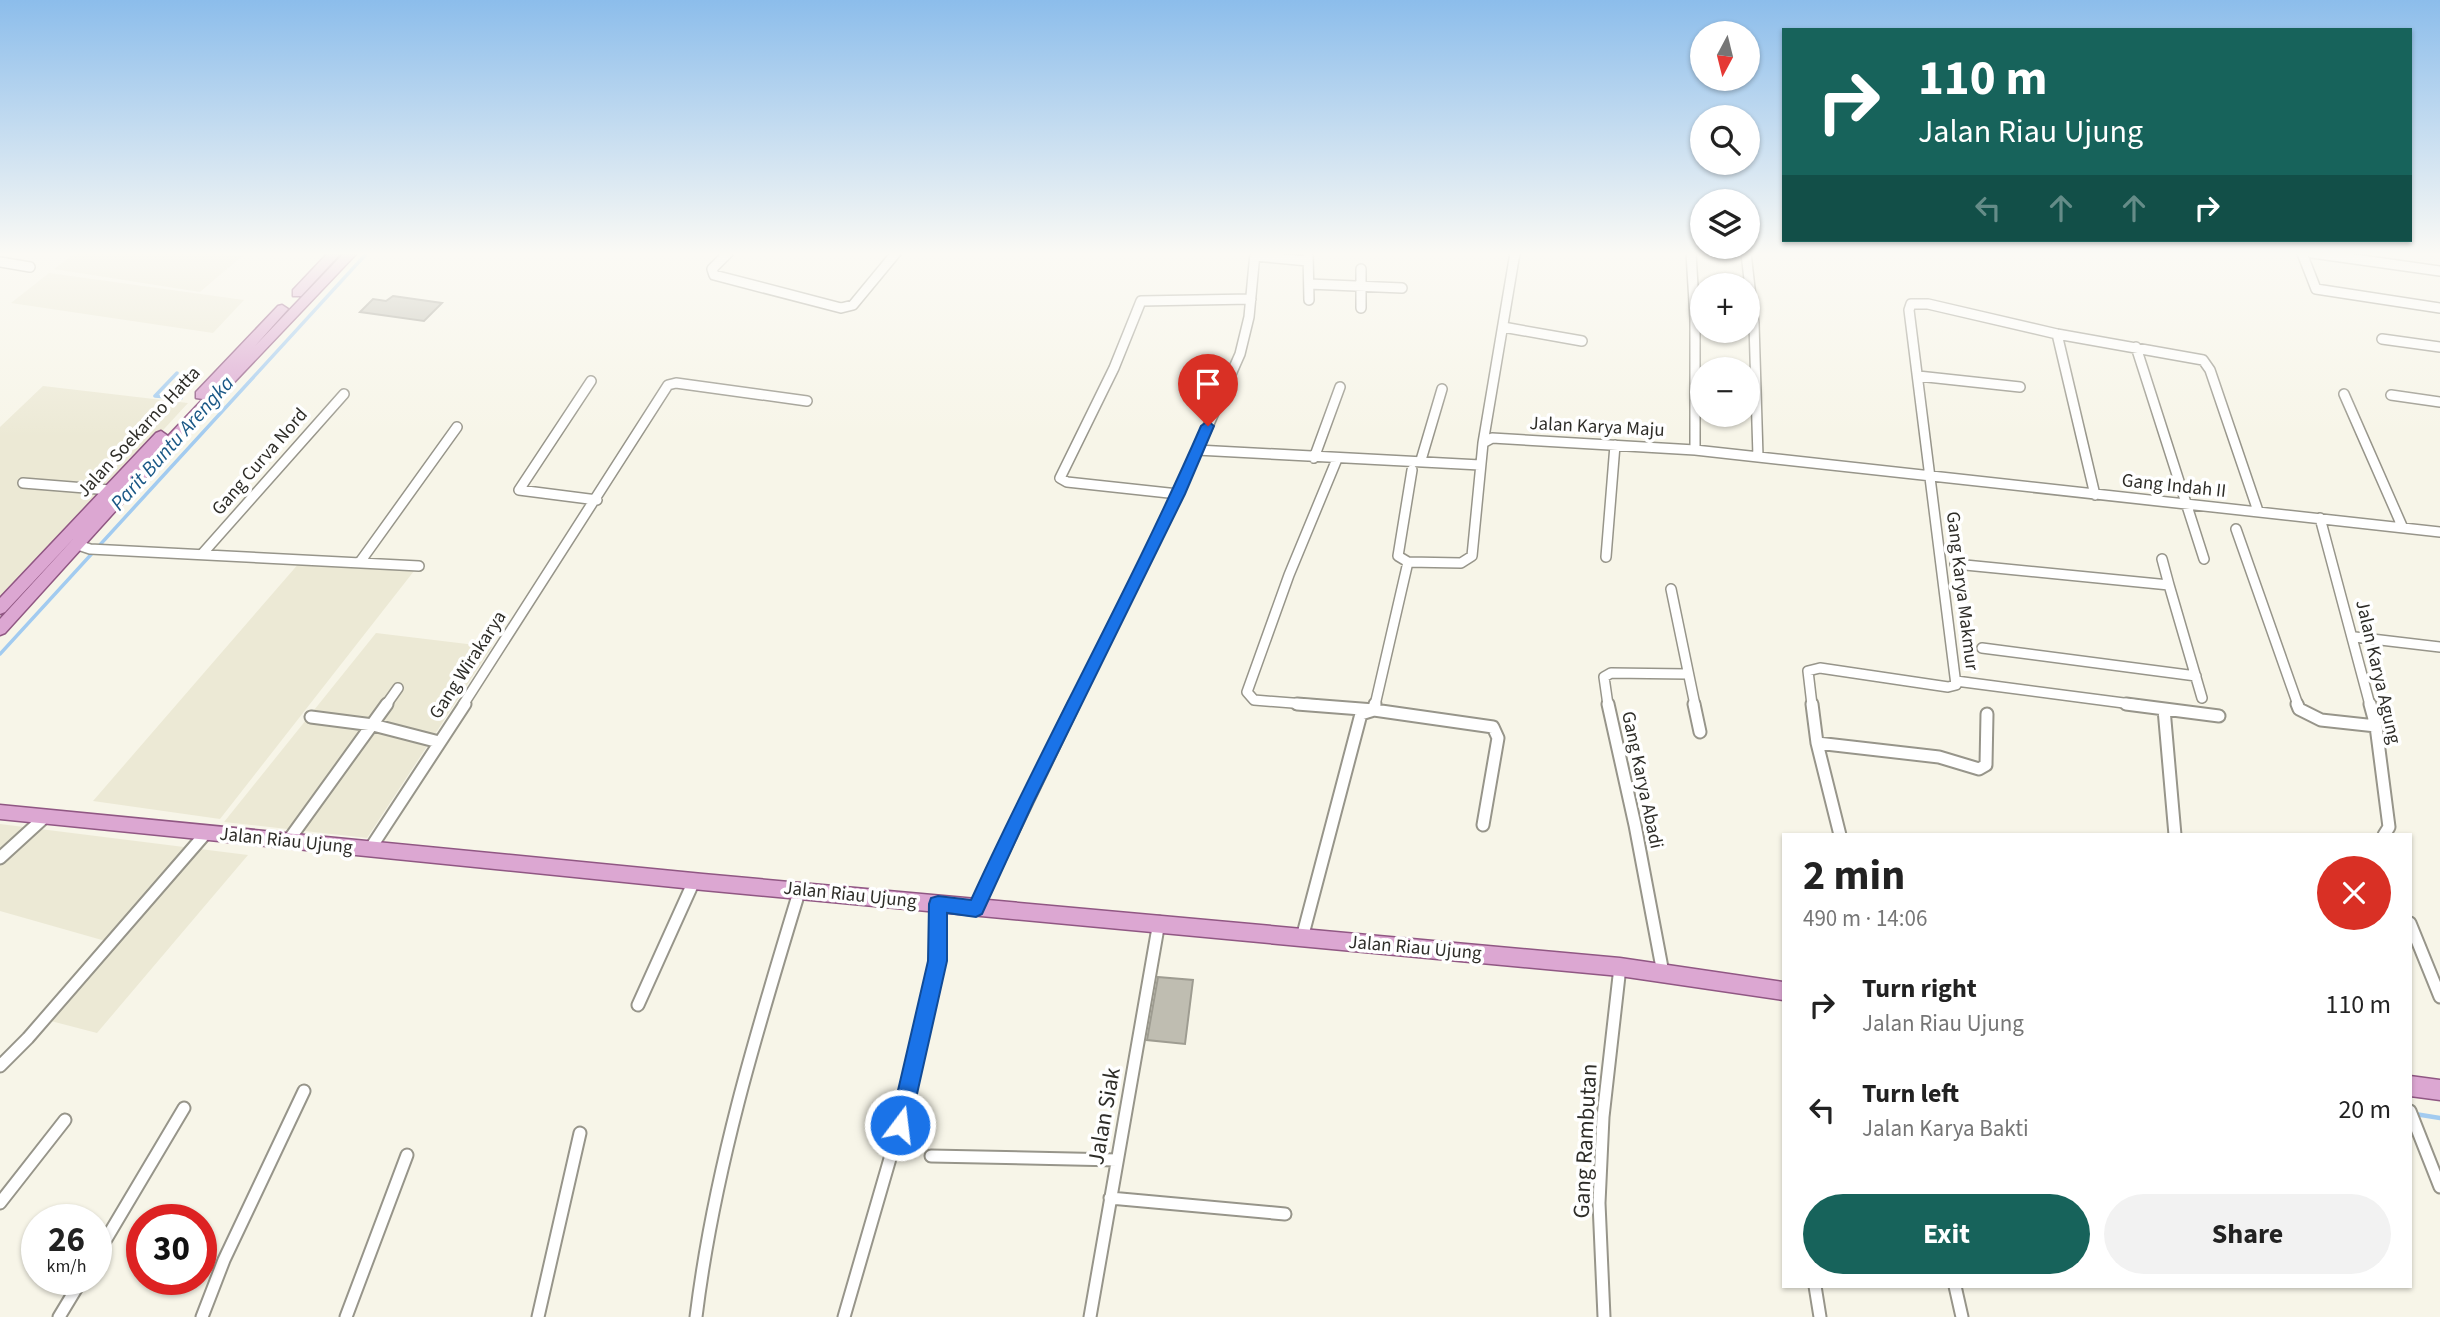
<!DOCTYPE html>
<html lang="en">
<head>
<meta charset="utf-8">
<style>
  body { margin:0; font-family:"Source Sans 3",sans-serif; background:#f2f2f2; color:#222; height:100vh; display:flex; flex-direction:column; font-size:26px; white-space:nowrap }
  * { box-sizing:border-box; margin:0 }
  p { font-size:23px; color:#767676 }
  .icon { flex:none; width:38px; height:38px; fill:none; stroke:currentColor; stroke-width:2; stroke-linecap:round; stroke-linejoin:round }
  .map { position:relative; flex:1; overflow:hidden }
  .drawer { position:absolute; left:1782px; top:833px; width:630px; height:455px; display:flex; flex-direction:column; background:#fff; border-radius:0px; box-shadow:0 2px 5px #0004 }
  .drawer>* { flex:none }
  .hud { position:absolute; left:1782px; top:28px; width:630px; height:214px; border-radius:0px; box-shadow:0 2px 5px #0004; background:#17635b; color:#fff; overflow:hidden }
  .needle { width:46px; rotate:187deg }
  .tools { position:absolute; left:1690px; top:21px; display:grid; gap:14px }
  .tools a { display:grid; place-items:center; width:70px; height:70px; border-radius:50%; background:#fff; box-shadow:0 2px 5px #0004; font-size:35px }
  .speed { position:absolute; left:21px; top:1204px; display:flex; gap:14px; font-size:35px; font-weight:700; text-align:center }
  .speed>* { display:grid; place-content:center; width:91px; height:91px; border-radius:50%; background:#fff; box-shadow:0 2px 5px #0004; line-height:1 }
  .speed small { font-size:18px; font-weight:400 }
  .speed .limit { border:10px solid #d22; background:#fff; color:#111 }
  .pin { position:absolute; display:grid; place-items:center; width:60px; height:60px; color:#fff; margin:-72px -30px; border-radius:50% 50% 50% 0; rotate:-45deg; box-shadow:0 0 7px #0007 }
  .pin .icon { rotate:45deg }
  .me { position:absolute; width:77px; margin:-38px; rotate:15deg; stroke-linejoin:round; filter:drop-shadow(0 0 5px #0008) }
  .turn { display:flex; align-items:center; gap:24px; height:147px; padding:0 21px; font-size:32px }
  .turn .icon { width:91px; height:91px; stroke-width:2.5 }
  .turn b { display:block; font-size:49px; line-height:60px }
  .lanes { display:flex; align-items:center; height:66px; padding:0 21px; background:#0003; justify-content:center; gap:35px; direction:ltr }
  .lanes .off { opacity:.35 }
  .round { display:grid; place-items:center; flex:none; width:74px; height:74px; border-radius:37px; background:#f2f2f2 }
  .summary { display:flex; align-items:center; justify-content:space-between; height:119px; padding:0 21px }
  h1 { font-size:42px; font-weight:700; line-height:52px }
  .cta { display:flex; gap:14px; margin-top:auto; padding:14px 21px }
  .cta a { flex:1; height:80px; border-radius:42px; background:#17635b; color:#fff; font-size:28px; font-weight:700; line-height:80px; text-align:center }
  .cta a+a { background:#f2f2f2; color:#222 }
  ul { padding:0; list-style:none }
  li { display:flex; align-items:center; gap:21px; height:105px; padding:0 21px }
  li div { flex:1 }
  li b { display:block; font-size:26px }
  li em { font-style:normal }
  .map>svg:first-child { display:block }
  .built { fill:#ece9d5 }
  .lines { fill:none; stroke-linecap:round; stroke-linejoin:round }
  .stream-far1 { stroke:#a2cbf0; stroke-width:3.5 }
  .stream { stroke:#a2cbf0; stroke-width:4.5 }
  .building { fill:#bfbdb1; stroke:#9e9c91; stroke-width:2 }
  .street-far1-casing { stroke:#97958a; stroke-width:12 }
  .street-casing { stroke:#97958a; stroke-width:15 }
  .primary-casing { stroke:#905783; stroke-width:3 }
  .street-far1 { stroke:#fff; stroke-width:9 }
  .street { stroke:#fff; stroke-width:11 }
  .primary { fill:#dca7d2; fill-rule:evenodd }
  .route { fill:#1a73e8; stroke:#114b97; stroke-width:2 }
  .labels { text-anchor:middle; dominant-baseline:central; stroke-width:7; stroke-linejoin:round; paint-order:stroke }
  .street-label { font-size:19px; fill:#2e2d28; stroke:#fff }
  .water-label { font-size:21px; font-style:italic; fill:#1a5886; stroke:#fff }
  .near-street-label { font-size:23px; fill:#2e2d28; stroke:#fff }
</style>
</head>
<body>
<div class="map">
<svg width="2440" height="1317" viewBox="0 0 2440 1317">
  <rect width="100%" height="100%" fill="#f7f5e8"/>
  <path class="built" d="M75 253H217L242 256 200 292 54 269Z
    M49 273 244 300 213 333 11 303Z
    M43 386 188 403 0 607V427Z
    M300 562 414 571 220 819 93 801Z
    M376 633 492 647 367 838 224 822Z
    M0 824 248 855 97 1033 47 1020 109 942 0 911Z"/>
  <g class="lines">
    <path class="stream-far1" d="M177 373 155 396 181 398
      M0 654 367 253"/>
    <path class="stream" d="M2415 1114 2440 1118"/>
  </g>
  <path class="building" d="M393 296 442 303 424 321 360 312 373 299 386 301Z
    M1158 977 1193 980 1185 1044 1147 1040Z"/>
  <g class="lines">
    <g class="street-far1-casing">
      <path id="street-far1" d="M728 253 712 269 714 275 841 308 853 305 896 253
        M1308 253 1309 300
        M1691 253 1695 319V450
        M1746 253 1754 323 1758 457
        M2302 253 2316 289 2440 308
        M2312 253 2440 271
        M1255 256 1308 261
        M0 262 30 267
        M1361 269V308
        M1309 284 1402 288
        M1503 327 1582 341
        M2057 334 2095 495
        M2382 339 2440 347
        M2136 347 2204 559
        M1918 376 2020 387
        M591 381 519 490 597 500
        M2344 394 2402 526
        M2391 395 2440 402
        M1483 443 1515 253
        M1197 450 1480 465
        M1314 458 1340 387
        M1421 460 1442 389
        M23 483 110 490
        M1178 494 1067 482 1060 478 1114 368 1141 301 1251 299
        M2320 518 2370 705
        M2236 529 2298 705
        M78 545 90 549 419 566
        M203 553 344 394
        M1606 557 1615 445
        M2162 559 2169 585
        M360 562 457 427
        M1408 562 1398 556 1412 470
        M1955 564 2169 585 2202 698
        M1671 589 1695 705
        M2355 637 2440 647
        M1982 648 2196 676
        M1956 681 2139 705
        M386 705 398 688
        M463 705 668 385 676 383 807 401
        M1073 705 1178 494 1240 354 1249 317 1255 253
        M1318 705 1254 700 1247 692 1289 575 1337 459
        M1375 705 1408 562 1461 563 1472 556 1483 443 1492 438 1695 450 2440 532
        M1608 705 1604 677 1611 673 1687 674
        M1812 705 1808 671 1820 668 1948 687 1956 685 1909 310 1911 304H1928L2057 334 2203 360 2210 370 2258 511"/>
    </g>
    <g class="street-casing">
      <path id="street" d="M1297 704 1374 710 1375 704
        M1608 704 1635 825 1663 973
        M1694 704 1700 732
        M1812 704 1817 743 1840 835
        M2126 704 2219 716
        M2297 704 2299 709 2321 720 2376 726
        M2370 704 2376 726 2389 827 2384 835
        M2164 709 2175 835
        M311 717 373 725 439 742
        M1817 743 1939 757 1979 769 1986 765 1987 714
        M288 841 387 704
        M370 849 465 704
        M0 858 46 816
        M976 908 1074 704
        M2410 923 2440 997
        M1302 938 1361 714 1374 710 1493 727 1498 738 1483 825
        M638 1005 694 881
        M0 1066 28 1038 206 833
        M2410 1111 2440 1187
        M931 1156 1117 1160
        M1110 1198 1285 1214
        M0 1203 65 1120
        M96 1256 184 1108
        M1815 1286 1820 1317
        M1955 1286 1962 1317
        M59 1317 82 1279
        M202 1317 224 1260 304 1091
        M346 1317 407 1155
        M538 1317 580 1133
        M696 1317C714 1170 757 1030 800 889
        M844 1317 907 1100 937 961 938 904
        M1090 1317 1159 922
        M1604 1317 1599 1203 1603 1117 1620 967"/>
    </g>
    <g class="primary-casing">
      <path id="primary" d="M328 253H341L301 296H293V290Z
        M344 253H357L186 433 5 633 0 635V619L75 537 5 612 0 614V598L156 433 161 431 168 436 203 399 196 398V392L278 306 282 305 288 309 255 346Z
        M0 805 703 874 1620 958 1783 982V1000L1620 976 703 890 0 819Z
        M2410 1076 2440 1080V1100L2410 1096Z"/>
    </g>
    <use href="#street-far1" class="street-far1"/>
    <use href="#street" class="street"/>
    <use href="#primary" class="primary"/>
  </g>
  <linearGradient id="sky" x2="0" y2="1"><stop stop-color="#8cbdeb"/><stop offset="0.58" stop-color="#fbfaf5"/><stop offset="1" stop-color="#fbfaf5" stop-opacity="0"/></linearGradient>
  <rect width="2440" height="437" fill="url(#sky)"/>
  <path class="route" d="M1208 421 1214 426 1185 494 1033 803 982 914 976 917 947 913V961L910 1125 907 1132 900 1135 893 1132 890 1125 928 961 929 904 931 898 938 896 971 900C1044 740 1131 587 1201 426Z"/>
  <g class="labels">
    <g class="street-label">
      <text transform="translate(1597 427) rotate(3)">Jalan Karya Maju</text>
      <text transform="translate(139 432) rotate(-47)">Jalan Soekarno Hatta</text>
      <text transform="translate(260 462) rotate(-49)">Gang Curva Nord</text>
      <text transform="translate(2174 486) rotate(6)">Gang Indah II</text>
      <text transform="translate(1962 591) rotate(83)">Gang Karya Makmur</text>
      <text transform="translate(468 665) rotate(-57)">Gang Wirakarya</text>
      <text transform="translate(2378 672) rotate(77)">Jalan Karya Agung</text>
      <text transform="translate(1642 780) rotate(78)">Gang Karya Abadi</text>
      <text transform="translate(286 841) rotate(6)">Jalan Riau Ujung</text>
      <text transform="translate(850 895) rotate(6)">Jalan Riau Ujung</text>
      <text transform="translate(1415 948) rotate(5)">Jalan Riau Ujung</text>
    </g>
    <g class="water-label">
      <text transform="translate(172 443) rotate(-48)">Parit Buntu Arengka</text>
    </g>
    <g class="near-street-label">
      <text transform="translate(1104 1116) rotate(-80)">Jalan Siak</text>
      <text transform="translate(1585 1141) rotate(-87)">Gang Rambutan</text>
    </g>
  </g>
</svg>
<div class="tools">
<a><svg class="needle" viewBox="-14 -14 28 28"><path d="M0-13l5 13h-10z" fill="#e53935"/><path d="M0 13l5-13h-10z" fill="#767676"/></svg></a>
<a><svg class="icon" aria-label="search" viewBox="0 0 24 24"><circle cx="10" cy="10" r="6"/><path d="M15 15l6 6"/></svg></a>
<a><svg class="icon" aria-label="layers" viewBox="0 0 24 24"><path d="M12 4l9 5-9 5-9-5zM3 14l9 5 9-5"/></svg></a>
<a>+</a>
<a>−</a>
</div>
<div class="speed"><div>26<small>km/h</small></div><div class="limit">30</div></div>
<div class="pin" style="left:1208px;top:426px;background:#d93025"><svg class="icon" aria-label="arrive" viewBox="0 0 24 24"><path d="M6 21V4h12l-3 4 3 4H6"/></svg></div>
<svg class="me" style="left:900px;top:1125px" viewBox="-20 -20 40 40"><circle r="17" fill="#1a73e8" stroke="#fff" stroke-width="3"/><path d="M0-11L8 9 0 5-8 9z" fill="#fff"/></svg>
<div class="hud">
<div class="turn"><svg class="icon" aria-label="right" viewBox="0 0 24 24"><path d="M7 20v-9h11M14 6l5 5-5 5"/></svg><div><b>110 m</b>Jalan Riau Ujung</div></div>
<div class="lanes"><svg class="icon off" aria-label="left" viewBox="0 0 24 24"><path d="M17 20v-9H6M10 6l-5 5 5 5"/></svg><svg class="icon off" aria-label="ahead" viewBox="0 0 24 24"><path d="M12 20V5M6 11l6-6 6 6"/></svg><svg class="icon off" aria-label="ahead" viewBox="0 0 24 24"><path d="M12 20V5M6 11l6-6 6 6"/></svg><svg class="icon" aria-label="right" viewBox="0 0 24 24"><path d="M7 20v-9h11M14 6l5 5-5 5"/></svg></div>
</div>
<section class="drawer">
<div class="summary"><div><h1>2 min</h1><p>490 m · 14:06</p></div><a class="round" style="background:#d93025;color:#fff"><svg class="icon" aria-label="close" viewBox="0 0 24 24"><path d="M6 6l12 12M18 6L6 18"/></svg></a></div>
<ul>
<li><svg class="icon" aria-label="right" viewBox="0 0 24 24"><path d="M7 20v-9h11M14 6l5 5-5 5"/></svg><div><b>Turn right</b><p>Jalan Riau Ujung</p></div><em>110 m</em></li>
<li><svg class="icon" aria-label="left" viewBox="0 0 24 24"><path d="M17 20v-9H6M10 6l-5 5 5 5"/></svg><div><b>Turn left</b><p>Jalan Karya Bakti</p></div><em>20 m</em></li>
</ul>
<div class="cta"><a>Exit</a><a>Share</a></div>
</section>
</div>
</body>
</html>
